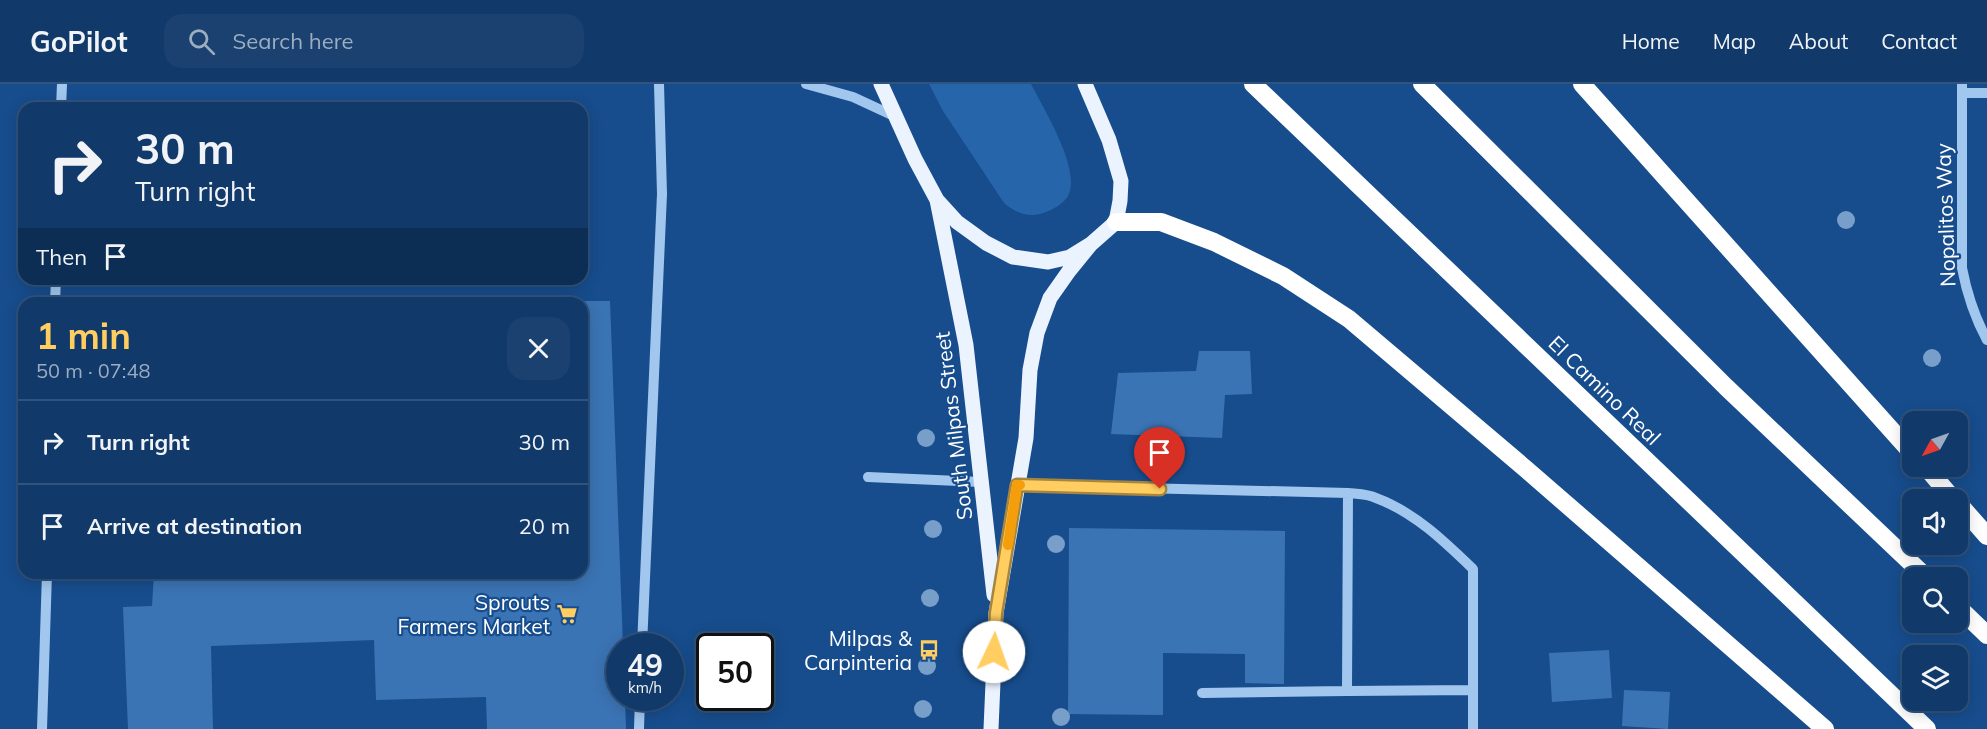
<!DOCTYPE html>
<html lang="en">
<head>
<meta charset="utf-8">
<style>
  body { margin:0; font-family:Mulish,sans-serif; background:#1a4170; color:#f1f3f6; height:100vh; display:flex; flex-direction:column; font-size:22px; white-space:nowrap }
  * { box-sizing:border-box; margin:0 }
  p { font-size:20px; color:#9cadc1 }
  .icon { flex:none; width:33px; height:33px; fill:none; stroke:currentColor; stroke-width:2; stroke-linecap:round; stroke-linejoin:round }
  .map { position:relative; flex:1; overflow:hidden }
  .side { position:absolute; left:18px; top:213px; width:570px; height:282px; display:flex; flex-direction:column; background:#113a6a; border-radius:18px; box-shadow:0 3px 15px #0003,0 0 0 2px #30547e }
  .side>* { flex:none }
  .top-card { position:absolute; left:18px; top:18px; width:570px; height:183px; border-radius:18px; box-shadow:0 3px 15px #0003,0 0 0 2px #30547e; background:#113a6a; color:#f1f3f6; overflow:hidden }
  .needle { width:39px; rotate:230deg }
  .fabs { position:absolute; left:1902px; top:327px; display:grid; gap:12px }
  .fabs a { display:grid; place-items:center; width:66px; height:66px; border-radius:12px; background:#113a6a; box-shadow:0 3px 15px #0003,0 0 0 2px #30547e; font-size:30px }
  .speed { position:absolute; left:606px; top:549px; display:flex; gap:12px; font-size:30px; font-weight:700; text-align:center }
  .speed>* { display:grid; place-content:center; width:78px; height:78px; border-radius:50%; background:#113a6a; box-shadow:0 3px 15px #0003,0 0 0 2px #30547e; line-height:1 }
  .speed small { font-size:15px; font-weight:400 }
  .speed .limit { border:3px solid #111; border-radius:9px; background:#fff; color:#111 }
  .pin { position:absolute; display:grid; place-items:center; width:51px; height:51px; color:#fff; margin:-62px -26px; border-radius:50% 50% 50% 0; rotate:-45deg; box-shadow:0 0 6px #0007 }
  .pin .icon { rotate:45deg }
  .me { position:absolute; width:66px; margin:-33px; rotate:3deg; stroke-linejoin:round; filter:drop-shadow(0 0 4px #0008) }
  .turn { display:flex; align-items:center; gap:21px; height:126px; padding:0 18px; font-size:27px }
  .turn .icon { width:78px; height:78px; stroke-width:2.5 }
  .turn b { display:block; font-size:42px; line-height:51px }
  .then { display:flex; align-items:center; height:57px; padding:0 18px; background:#0003; gap:12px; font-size:22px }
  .round { display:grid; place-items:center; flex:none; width:63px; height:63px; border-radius:18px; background:#1a4170 }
  .head { display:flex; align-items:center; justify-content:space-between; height:102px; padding:0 18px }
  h1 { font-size:36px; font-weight:700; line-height:45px; color:#ffcd60 }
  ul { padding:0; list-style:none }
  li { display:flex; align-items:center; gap:18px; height:84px; padding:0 18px; border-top:2px solid #30547e }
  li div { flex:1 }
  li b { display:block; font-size:22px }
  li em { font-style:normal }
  header { display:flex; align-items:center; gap:36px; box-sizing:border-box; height:84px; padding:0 30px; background:#113a6a; border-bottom:2px solid #30547e }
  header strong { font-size:28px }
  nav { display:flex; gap:33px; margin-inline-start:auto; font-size:21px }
  .search { width:420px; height:54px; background:#1a4170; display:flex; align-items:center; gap:15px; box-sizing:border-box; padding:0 21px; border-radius:18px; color:#9cadc1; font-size:22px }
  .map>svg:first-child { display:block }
  .green { fill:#2665aa }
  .building { fill:#3b74b4 }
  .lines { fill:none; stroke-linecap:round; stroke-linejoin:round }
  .minor { stroke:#a2c7ef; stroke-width:10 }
  .major { stroke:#eaf3ff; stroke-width:15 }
  .highway { stroke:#fff; stroke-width:18 }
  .tree { fill:#789eca }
  .route-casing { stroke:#a6853e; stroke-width:15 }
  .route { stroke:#ffcd60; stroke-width:10 }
  .slow { stroke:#f59e0b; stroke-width:10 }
  .labels { text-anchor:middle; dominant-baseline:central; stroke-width:4.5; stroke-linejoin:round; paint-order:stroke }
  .street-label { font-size:21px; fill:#fff; stroke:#174d8d }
  .poi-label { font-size:21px; fill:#fff; stroke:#174d8d; text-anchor:end }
</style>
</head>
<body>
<header>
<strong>GoPilot</strong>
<div class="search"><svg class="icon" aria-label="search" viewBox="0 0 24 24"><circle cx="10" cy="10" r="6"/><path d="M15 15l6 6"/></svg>Search here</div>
<nav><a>Home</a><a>Map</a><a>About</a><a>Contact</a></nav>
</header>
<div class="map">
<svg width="1987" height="645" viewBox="0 0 1987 645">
  <rect width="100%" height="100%" fill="#174d8d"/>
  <path class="green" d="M929 0H1031C1043 24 1082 86 1068 112 1064 119 1054 125 1046 128 1030 135 1016 129 1004 119L943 27Z"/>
  <path class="building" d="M582 217H610L623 562H620V614H625L626 645H487L486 613 376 616 374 556 211 562 213 645H128L123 523 152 522 154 489H582Z
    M1199 267H1250L1252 310 1225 311 1222 354 1111 350 1118 289 1196 287Z
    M1069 444 1285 447 1284 600 1245 599V570L1163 569V631L1068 630Z
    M1609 566 1612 614 1552 618 1549 569Z
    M1624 606 1670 608 1668 645 1622 642Z"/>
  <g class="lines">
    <path class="minor" d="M806 0 853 13 894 32
      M1962 0V184C1967 210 1974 232 1987 256
      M1962 9H1987
      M61 24 62 0
      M55 219 56 195
      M868 393 981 398
      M1018 401 1348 409C1357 410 1368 410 1376 414 1414 428 1444 457 1473 485V645
      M1348 409 1347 607 1473 606
      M642 562 662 110 659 0
      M1202 609 1347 607
      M42 645 47 489
      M639 645 640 614"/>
    <path class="major" d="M881 0 915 75 937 116 957 138 986 159 1013 173 1048 178 1070 173 1091 160 1116 138 1120 117 1121 97 1109 56 1085 0
      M937 116 966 261 994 511
      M991 645 996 529 1026 354 1030 286 1037 249 1050 214 1069 187 1091 160"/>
    <path class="highway" d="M1253 0 1927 645
      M1422 0 1726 303 1927 494
      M1582 0 1912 369
      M1116 138H1161L1214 158 1283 192 1349 235 1527 386 1825 645
      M1925 382 1954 416
      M1958 419 1987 452
      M1958 523 1987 551"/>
  </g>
  <g class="tree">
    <circle cx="1846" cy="136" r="9"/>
    <circle cx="1932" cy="274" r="9"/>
    <circle cx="926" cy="354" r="9"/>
    <circle cx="933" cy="445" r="9"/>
    <circle cx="1056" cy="460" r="9"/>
    <circle cx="930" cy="514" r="9"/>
    <circle cx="927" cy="582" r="9"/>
    <circle cx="923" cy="625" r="9"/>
    <circle cx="1061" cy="633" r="9"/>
  </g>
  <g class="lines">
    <g class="route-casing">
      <path id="route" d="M994 568 996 529 1017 401 1160 405"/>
    </g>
    <use href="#route" class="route"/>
    <path class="slow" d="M1008 461 1017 401H1020"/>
  </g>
  <defs>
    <g id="supermarket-bare" transform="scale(1.62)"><path d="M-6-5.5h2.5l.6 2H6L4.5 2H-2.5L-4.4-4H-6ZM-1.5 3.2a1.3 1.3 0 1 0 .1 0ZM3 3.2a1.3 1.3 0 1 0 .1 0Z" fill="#ffcd60" stroke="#174d8d" stroke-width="2.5" paint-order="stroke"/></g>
    <g id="bus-bare" transform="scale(1.62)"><path d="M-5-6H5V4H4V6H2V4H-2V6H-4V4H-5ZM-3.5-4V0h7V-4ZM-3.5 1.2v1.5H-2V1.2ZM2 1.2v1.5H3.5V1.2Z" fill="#ffcd60" stroke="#174d8d" stroke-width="2.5" paint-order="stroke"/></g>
  </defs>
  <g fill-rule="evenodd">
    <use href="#supermarket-bare" x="567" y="530"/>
    <use href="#bus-bare" x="929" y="566"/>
  </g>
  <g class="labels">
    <g class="street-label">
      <text transform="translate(1945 131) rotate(-92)">Nopalitos Way</text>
      <text transform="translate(1605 306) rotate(44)">El Camino Real</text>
      <text transform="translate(953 342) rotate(-97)">South Milpas Street</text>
    </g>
    <g class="poi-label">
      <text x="550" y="518">Sprouts<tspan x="550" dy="24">Farmers Market</tspan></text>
      <text x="912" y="554">Milpas &amp;<tspan x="912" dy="24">Carpinteria</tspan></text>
    </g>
  </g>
</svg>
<div class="fabs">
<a><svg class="needle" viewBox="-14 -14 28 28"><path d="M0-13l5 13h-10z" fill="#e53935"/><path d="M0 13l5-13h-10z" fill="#9cadc1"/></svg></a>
<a><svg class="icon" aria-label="sound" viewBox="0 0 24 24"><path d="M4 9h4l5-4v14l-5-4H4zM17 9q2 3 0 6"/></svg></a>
<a><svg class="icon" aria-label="search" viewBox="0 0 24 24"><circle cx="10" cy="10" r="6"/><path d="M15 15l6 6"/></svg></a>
<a><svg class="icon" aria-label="layers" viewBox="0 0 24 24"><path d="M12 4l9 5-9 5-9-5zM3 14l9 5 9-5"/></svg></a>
</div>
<div class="speed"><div>49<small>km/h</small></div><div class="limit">50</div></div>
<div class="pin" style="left:1160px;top:405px;background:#d93025"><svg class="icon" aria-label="arrive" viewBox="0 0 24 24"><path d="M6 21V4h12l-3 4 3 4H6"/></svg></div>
<svg class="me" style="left:994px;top:568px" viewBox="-20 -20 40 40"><circle r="19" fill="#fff"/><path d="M0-13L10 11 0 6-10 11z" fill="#ffcd60"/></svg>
<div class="top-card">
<div class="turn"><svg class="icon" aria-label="right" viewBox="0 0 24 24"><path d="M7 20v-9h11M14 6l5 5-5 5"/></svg><div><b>30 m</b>Turn right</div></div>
<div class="then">Then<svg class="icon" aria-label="arrive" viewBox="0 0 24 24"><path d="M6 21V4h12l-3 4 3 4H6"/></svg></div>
</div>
<section class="side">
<div class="head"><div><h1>1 min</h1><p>50 m · 07:48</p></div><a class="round"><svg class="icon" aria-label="close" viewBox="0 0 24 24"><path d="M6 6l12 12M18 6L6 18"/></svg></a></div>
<ul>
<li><svg class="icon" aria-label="right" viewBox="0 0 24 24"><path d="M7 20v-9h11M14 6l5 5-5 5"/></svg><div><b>Turn right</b></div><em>30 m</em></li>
<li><svg class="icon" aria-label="arrive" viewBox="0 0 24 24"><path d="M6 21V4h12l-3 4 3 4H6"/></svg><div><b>Arrive at destination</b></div><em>20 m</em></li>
</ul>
</section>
</div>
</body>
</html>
